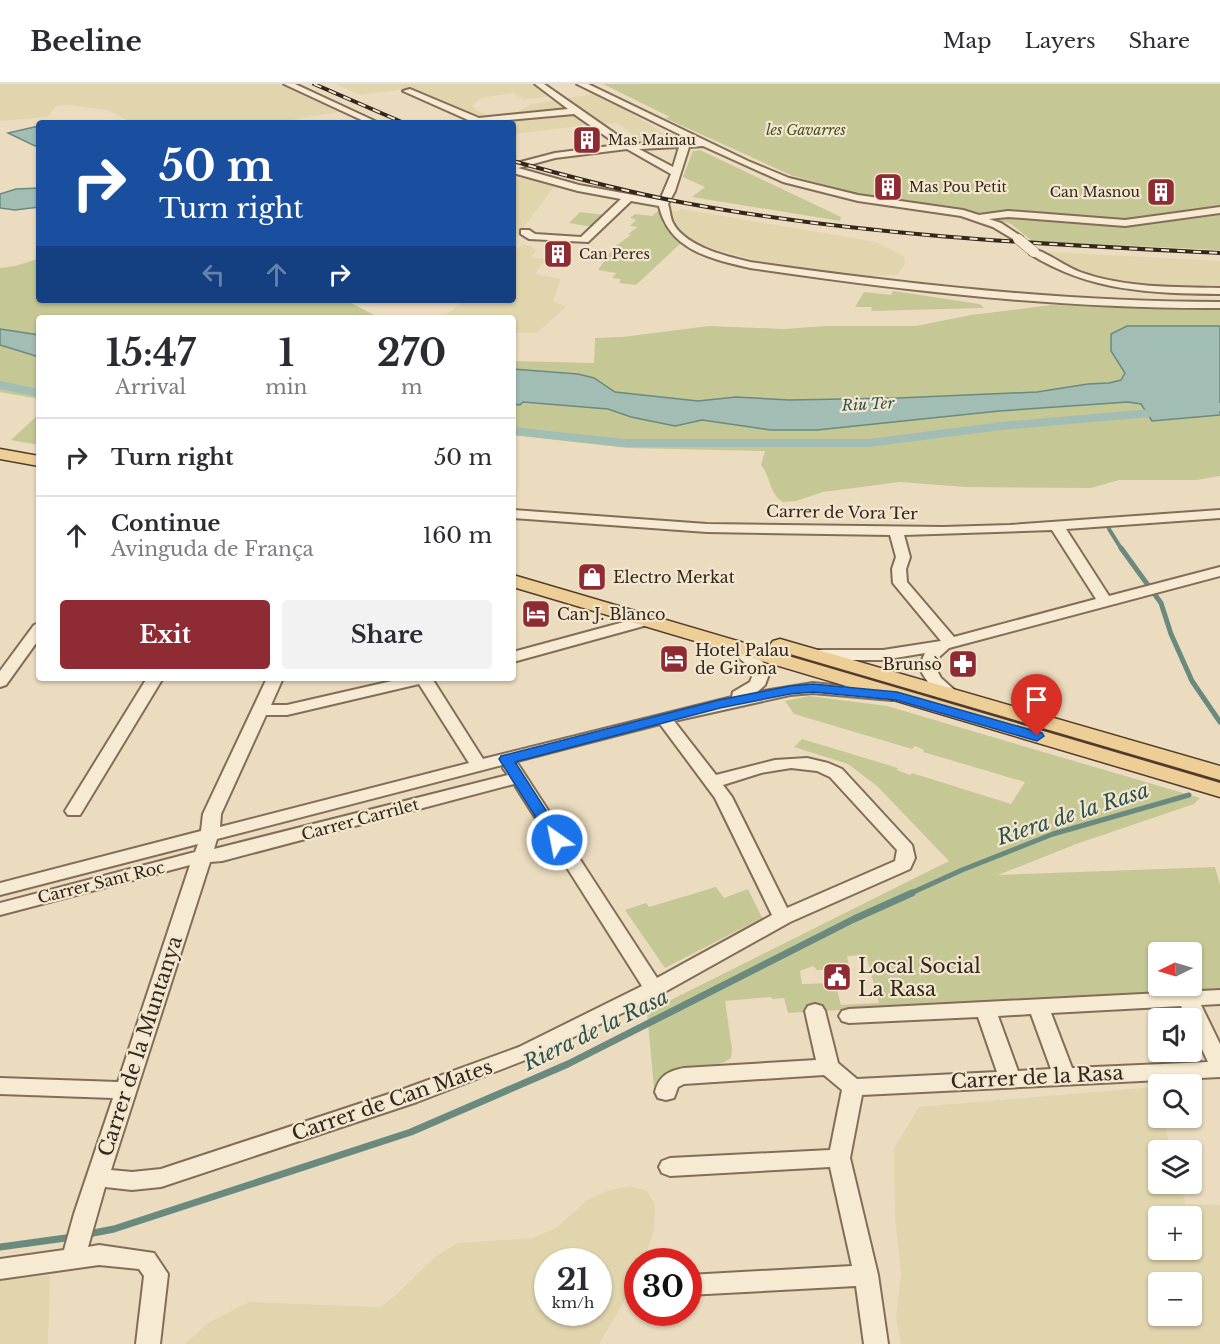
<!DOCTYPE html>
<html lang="en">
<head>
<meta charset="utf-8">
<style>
  body { margin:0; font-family:"Libre Baskerville",serif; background:#f2f2f3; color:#2b2b33; height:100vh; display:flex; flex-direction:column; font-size:22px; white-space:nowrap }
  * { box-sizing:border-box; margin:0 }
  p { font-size:20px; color:#7c7c81 }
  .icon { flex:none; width:33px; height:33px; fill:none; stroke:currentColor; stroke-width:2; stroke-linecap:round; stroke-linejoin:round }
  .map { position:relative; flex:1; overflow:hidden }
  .drawer { position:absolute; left:36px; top:231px; width:480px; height:366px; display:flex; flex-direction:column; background:#fff; border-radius:6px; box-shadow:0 2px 4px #0004 }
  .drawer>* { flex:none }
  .hud { position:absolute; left:36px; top:36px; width:480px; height:183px; border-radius:6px; box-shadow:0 2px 4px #0004; background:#1a4fa0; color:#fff; overflow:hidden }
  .needle { width:39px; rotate:265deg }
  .buttons { position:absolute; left:1148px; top:858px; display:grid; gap:12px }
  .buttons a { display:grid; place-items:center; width:54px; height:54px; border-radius:6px; background:#fff; box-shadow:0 2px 4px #0004; font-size:30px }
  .speed { position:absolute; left:534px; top:1164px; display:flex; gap:12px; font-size:30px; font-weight:700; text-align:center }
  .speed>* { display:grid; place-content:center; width:78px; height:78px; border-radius:50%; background:#fff; box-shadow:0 2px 4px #0004; line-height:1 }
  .speed small { font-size:15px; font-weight:400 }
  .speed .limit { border:9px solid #d22; background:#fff; color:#111 }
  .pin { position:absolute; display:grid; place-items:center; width:51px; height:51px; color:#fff; margin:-62px -26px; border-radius:50% 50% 50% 0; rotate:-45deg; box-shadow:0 0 6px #0007 }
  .pin .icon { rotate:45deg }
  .me { position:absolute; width:66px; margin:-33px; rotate:327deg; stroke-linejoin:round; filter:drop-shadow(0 0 4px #0008) }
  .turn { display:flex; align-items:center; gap:21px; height:126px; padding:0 24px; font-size:27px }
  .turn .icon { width:78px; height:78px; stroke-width:2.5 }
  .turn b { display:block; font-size:42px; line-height:51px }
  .lanes { display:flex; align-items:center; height:57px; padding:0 24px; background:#0003; justify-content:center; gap:30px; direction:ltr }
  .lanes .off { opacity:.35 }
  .eta { display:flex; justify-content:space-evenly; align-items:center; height:102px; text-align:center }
  .eta b { font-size:36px; font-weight:800; line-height:42px }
  .action { display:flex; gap:12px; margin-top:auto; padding:12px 24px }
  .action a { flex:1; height:69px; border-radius:6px; background:#8f2b32; color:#fff; font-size:24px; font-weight:800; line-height:69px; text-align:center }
  .action a+a { background:#f2f2f3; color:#2b2b33 }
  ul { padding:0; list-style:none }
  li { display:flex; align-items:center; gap:18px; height:78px; padding:0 24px; border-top:2px solid #e1e1e2 }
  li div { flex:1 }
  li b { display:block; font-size:22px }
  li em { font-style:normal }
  header { display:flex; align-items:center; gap:36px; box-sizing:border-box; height:84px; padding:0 30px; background:#fff; border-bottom:2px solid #e1e1e2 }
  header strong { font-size:28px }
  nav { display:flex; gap:33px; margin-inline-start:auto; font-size:21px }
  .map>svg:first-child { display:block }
  .farmland { fill:#e0d5ad; fill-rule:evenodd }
  .green { fill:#c5c894; fill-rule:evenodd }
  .water { fill:#a2bdb4; stroke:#6a8a80; stroke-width:1.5 }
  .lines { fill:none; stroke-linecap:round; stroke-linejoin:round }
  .stream-far2 { stroke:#6a8a80; stroke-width:4 }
  .stream-far1 { stroke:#6a8a80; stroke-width:5 }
  .stream { stroke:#6a8a80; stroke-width:7 }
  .canal { fill:#a2bdb4; fill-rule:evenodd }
  .minor-casing { stroke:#836d58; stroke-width:4 }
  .major-casing { stroke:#513b2d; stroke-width:3 }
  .minor { fill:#f7ead2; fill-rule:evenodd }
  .major { fill:#eece97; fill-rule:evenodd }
  .rail-casing { stroke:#33261c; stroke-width:4 }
  .rail { stroke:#f3e6ce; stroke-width:2; stroke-dasharray:8; stroke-linecap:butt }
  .minor-bridge-casing { stroke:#836d58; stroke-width:11; stroke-linecap:butt }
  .minor-bridge { stroke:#f7ead2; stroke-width:10 }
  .route { fill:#1a73e8; stroke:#114b97; stroke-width:1.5 }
  .labels { text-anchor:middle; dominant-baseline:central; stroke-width:4.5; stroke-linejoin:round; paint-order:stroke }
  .far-park-label { font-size:14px; font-style:italic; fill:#464f24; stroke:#f3e6ce }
  .far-poi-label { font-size:14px; fill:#33261c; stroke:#f3e6ce; text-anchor:start }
  .far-water-label { font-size:15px; font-style:italic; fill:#2c524e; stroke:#f3e6ce }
  .street-label { font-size:16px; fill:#33261c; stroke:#f3e6ce }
  .poi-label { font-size:16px; fill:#33261c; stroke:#f3e6ce; text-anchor:start }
  .near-poi-label { font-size:20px; fill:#33261c; stroke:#f3e6ce; text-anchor:start }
  .near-street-label { font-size:20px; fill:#33261c; stroke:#f3e6ce }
  .near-water-label { font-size:21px; font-style:italic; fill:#2c524e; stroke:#f3e6ce }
</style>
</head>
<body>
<header>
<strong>Beeline</strong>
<nav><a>Map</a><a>Layers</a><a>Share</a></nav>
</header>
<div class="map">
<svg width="1220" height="1260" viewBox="0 0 1220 1260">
  <rect width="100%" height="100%" fill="#ebdcbf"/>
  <path class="farmland" d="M0 0H279L339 28 274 39H133L107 26 68 21 56 22 48 33 0 37Z
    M335 0H534L552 12 524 16 513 9 480 14 472 22 480 28 490 31 517 28 531 20 557 16 568 25 484 35 412 4 360 11Z
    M594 10 628 27 677 58 646 61 617 39 601 41 566 14Z
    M561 29H571L587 41 513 50V39H494Z
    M529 92 554 100V103L513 157V97Z
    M681 125 876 158 904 172 905 180 897 191 870 192 757 177 697 160 676 144 673 139 670 126 678 128Z
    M522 160 531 162 536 167 531 173 546 175 535 190 561 195 553 217 566 223 537 249H513V234H442L465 216H513V169Z
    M1047 168 1220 177V202H1179L1115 197 1083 189 1059 179Z
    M1154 1003 1158 1016V1034H1163L1171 1066H1158V1100H1180L1186 1120 1220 1121V1260H901L896 1236 901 1189 895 1134 894 1064 919 1023ZM1158 1132H1191V1166H1158ZM1158 1198H1191V1232H1158Z
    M631 1102 647 1107 655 1120 654 1146 644 1177 638 1178 637 1195 599 1260H185L208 1239 249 1218 381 1223 396 1211 436 1172 458 1159 533 1154 557 1143 587 1116 607 1107ZM548 1178H598V1228H548Z
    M50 1191 48 1260H0V1196Z"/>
  <path class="green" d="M603 0H1220V166L1032 157 1011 140 967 125 876 115 793 92 665 34 670 33Z
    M700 66 841 133 840 137 692 113 705 103 683 93 693 67Z
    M658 127H660L663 140 681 159 636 201 619 199 621 195 612 194 616 189 598 186 614 163 631 151 628 150 638 143 630 142 636 136 630 134 635 130 652 132Z
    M580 128 605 131 593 143 569 139Z
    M34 176H39V216H345L380 234H39V251L0 245V184L15 182Z
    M893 207 980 220 984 224 871 227 872 223H855L864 208 891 211Z
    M1051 221 1220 225V242L1173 243 1111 267 1125 289 1121 296 1110 299 1088 300 1037 308 898 314 789 316 736 313 698 317 615 308 594 294 513 285V277L594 279 595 254 622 253 709 242 784 245 826 242H916L971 231Z
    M0 261 39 273V315L0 308Z
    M523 318 608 325 631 333 675 342 702 336 771 346H817L999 327 1128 318 1141 320 1152 337 1220 331V392L1196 396H1119L1091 404 965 403 900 398 823 408 796 417 783 418C769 410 771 392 761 381L765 367 627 364 513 351V320L520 321Z
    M39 330V361L11 356Z
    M809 612 887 622 1200 714 1194 720 1079 759 998 791 1215 783 1220 801V905L788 929 784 914 772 915 771 913 725 917 732 965 731 974C704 993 673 968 654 1004L647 928 949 777 877 702 848 680 794 663 802 655 898 684 897 686 910 691 912 689 1011 720 1025 698 923 668 924 666 915 662 912 665 794 630 785 617ZM1158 868H1191V902H1158ZM866 871 879 919 841 921 835 899 802 900 800 887 813 882 817 886 850 885 847 872Z
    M716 803 724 814 748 805 762 834 665 884 625 826 646 819 649 823Z"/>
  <path class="water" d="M39 42V61L35 62 8 49Z
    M39 104V123L15 126 0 124V110L16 105Z
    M1127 242H1220V331L1152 337 1141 320 1128 318 999 327 817 346H771L702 336 675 342 631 333 608 325 523 318 520 321 513 320V285L578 290 594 294 615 308 698 317 736 313 789 316 898 314 1037 308 1088 300 1109 299 1121 296 1125 289 1111 267V250Z
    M0 245 39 251V273L0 261Z"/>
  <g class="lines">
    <path class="stream-far2" d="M1109 445 1122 466"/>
    <path class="stream-far1" d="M1121 464 1161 519 1171 550 1192 597 1220 638
      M909 810 962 786 1053 750 1189 711"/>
    <path class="stream" d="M88 1150 114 1145 411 1048 568 980 854 835 912 809
      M0 1163 73 1153"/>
    <path class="canal" d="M0 297 39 305V313L0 305Z
      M1220 319V327L1001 346 869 363H624L513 351V343L624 355H869L1001 338Z"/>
    <g class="minor-casing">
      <path id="minor" d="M284 0H295L379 39H368Z
        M535 0H544L630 60 693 57 577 0H588L748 77 789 94 858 111 963 126 979 131 1008 127 1125 136 1220 123V129L1125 142 1008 133 989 135 1001 139 1022 153 1023 155 1018 158 993 143 961 132 858 117 783 98 703 62 689 63 675 107 668 120C670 126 670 133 673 139 686 163 726 172 750 178 906 200 1062 218 1220 218V224C1062 225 906 207 750 184 711 175 669 166 659 122L631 117 588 158 529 155 521 150V146H529L535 150 581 153 621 115 578 107 513 89V80L555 69 618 61 574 30 475 39 403 7 410 5 479 34 568 25ZM679 63 673 83 639 65ZM627 65 671 90 660 116 579 101 518 84 555 74Z
        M1034 165C1050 170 1064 182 1080 188 1124 204 1174 203 1220 204V210C1151 209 1091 208 1030 170L1029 168Z
        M513 426 707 440 943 443 1010 441 1220 426V434L1066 445 1109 512 1220 483V492L949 564 938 574 935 583 941 594 960 611 952 616C936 612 926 597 919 583L925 569 883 576H818L810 571 818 566H883L941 557 893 499 892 485 896 473 890 451 707 448 513 434ZM1052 446 1096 515 954 553 907 498 906 485 910 473 904 451Z
        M646 532 654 537 651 540 513 578V568Z
        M39 539V555L6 601 0 603V587L34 541Z
        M732 557 738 559 763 578 769 590 765 601 757 608 813 599 898 608 900 611 892 616 813 609 790 611 674 637 716 691 775 676 807 674 828 679 842 685 912 761 915 774 910 785 790 838 661 910 533 973 417 1018 161 1103 132 1106 105 1103 88 1163 99 1161 154 1169 168 1190 160 1260H136L144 1192 139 1185 99 1181 0 1195V1175L64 1166 74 1130 113 1014 0 1010V994L118 998 190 781 0 831V819L195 768 198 760 0 811V799L201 747 203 730 267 594H283L271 621H287L405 594H434L433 596 483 675 732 613 733 608 750 598 753 590 750 583 724 562ZM419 600 469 679 220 743 221 730 266 631H287ZM660 640 715 714 772 831 657 894 518 680H506L503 684 508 691 214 765 217 755ZM791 684 817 687 830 693 897 766 895 777 787 824 732 713 723 701 761 689ZM514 700 642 902 519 963 401 1006 161 1085 132 1088 111 1086 210 778 222 777Z
        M147 594H163L80 731H68L65 727Z
        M1220 906V920L1201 921 1220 960V993L862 1011 850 1074 878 1191 888 1260H864L856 1202 688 1211V1191L852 1182 830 1083 670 1092 662 1089 659 1083 662 1077 670 1074 830 1066 842 1006 824 991 684 1000 678 1003 674 1014 666 1016 658 1014 655 1008C659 992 668 987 684 984L816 976 805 927 808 922 815 920 822 922 825 927 838 979 857 995 997 988 978 933 849 939 842 937 839 932 842 927 849 925ZM1181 922 1187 934H1191V942L1208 978 1072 984 1051 929ZM1031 930 1051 985 1018 987 998 932Z"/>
    </g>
    <g class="major-casing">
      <path id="major" d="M0 365 39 372V382L0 375Z
        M513 491 1220 699V713L513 503Z
        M780 555 1220 682V696L773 565 770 561 773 557Z"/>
    </g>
    <use href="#minor" class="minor"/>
    <use href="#major" class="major"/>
    <g class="rail-casing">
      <path id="rail" d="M314 0 404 39
        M513 77C570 93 627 108 685 119 862 152 1041 160 1220 169"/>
    </g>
    <use href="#rail" class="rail"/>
    <g class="minor-bridge-casing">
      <path id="minor-bridge" d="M1018 155 1034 168"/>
    </g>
    <use href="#minor-bridge" class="minor-bridge"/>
  </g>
  <path class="route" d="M813 600 897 608 1042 649 1044 652 1037 657 896 616 813 608 790 610 720 624 515 678 565 756 557 761 552 759 499 675 501 672 719 616 790 602Z"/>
  <defs>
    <g id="building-square" transform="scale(1.5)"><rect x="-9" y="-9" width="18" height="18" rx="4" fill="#8f2b32" stroke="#f3e6ce"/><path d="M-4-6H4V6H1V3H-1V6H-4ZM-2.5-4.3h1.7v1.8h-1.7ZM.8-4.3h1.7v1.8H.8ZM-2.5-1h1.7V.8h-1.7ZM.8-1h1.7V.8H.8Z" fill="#fff"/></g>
    <g id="shop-square" transform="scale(1.5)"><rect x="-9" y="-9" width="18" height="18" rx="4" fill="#8f2b32" stroke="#f3e6ce"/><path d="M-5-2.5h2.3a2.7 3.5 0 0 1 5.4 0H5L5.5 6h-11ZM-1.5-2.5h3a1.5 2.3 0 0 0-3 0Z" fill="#fff"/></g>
    <g id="hotel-square" transform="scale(1.5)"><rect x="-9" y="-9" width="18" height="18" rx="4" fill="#8f2b32" stroke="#f3e6ce"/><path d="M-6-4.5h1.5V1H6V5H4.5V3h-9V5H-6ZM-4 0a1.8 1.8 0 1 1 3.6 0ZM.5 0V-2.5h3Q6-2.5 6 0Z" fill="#fff"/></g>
    <g id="pharmacy-square" transform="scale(1.5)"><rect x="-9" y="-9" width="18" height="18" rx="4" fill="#8f2b32" stroke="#f3e6ce"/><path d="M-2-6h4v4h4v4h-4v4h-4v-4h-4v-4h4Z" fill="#fff"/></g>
    <g id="civic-square" transform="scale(1.5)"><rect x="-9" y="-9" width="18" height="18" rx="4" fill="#8f2b32" stroke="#f3e6ce"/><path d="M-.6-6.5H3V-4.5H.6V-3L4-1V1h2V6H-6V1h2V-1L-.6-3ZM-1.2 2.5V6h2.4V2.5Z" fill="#fff"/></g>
  </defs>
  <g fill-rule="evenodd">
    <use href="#building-square" x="587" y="56"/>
    <use href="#building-square" x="888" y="103"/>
    <use href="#building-square" x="1161" y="108"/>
    <use href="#building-square" x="558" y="170"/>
    <use href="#shop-square" x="592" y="493"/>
    <use href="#hotel-square" x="536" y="530"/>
    <use href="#hotel-square" x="674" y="575"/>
    <use href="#pharmacy-square" x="963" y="580"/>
    <use href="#civic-square" x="837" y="893"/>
  </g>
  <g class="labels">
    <g class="far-park-label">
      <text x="806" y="46">les Gavarres</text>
    </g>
    <g class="far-poi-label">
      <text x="608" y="56">Mas Mainau</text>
      <text x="909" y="103">Mas Pou Petit</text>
      <text x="1140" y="108" text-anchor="end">Can Masnou</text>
      <text x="579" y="170">Can Peres</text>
    </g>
    <g class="far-water-label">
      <text transform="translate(868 320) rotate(-3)">Riu Ter</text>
    </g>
    <g class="street-label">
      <text transform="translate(842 428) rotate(1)">Carrer de Vora Ter</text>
      <text transform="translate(360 735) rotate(-15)">Carrer Carrilet</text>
      <text transform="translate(101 798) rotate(-14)">Carrer Sant Roc</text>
    </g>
    <g class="poi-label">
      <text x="613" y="493">Electro Merkat</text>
      <text x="557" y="530">Can J. Blanco</text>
      <text x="695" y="566">Hotel Palau<tspan x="695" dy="18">de Girona</tspan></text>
      <text x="942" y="580" text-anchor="end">Brunsò</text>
    </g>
    <g class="near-poi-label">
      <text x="858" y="882">Local Social<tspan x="858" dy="23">La Rasa</tspan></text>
    </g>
    <g class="near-street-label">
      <text transform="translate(140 962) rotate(-72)">Carrer de la Muntanya</text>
      <text transform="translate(1037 993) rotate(-3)">Carrer de la Rasa</text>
      <text transform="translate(392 1016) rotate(-19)">Carrer de Can Mates</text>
    </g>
    <g class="near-water-label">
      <text transform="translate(1073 730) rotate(-18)">Riera de la Rasa</text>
      <text transform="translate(596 946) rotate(-26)">Riera de la Rasa</text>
    </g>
  </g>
</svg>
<div class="buttons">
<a><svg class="needle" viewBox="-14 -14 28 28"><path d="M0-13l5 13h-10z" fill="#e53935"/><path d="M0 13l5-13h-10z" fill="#7c7c81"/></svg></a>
<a><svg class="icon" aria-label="sound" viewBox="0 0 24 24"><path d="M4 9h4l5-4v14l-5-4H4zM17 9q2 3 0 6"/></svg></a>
<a><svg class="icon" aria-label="search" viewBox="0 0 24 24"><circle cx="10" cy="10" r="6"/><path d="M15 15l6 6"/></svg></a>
<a><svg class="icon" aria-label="layers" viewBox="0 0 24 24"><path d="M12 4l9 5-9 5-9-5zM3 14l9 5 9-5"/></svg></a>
<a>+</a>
<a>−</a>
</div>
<div class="speed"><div>21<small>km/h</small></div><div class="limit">30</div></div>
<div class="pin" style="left:1037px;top:652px;background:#d93025"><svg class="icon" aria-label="arrive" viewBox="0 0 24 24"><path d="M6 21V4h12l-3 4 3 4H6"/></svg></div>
<svg class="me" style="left:557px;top:756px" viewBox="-20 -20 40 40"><circle r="17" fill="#1a73e8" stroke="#fff" stroke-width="3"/><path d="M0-11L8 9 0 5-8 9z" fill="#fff"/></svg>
<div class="hud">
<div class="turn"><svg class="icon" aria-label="right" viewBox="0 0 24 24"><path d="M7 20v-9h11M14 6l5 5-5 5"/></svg><div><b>50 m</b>Turn right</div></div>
<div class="lanes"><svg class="icon off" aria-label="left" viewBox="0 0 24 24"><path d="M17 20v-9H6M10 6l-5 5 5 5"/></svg><svg class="icon off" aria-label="ahead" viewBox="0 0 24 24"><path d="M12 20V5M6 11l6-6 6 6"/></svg><svg class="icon" aria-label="right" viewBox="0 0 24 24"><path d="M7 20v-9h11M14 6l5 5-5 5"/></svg></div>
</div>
<section class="drawer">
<div class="eta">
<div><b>15:47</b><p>Arrival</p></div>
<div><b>1</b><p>min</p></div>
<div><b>270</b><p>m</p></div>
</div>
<ul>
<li><svg class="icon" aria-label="right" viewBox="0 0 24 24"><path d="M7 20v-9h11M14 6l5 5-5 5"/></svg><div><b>Turn right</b></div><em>50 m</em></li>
<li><svg class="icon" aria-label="ahead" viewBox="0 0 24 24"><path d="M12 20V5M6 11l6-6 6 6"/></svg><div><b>Continue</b><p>Avinguda de França</p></div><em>160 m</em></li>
</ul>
<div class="action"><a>Exit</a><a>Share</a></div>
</section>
</div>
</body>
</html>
